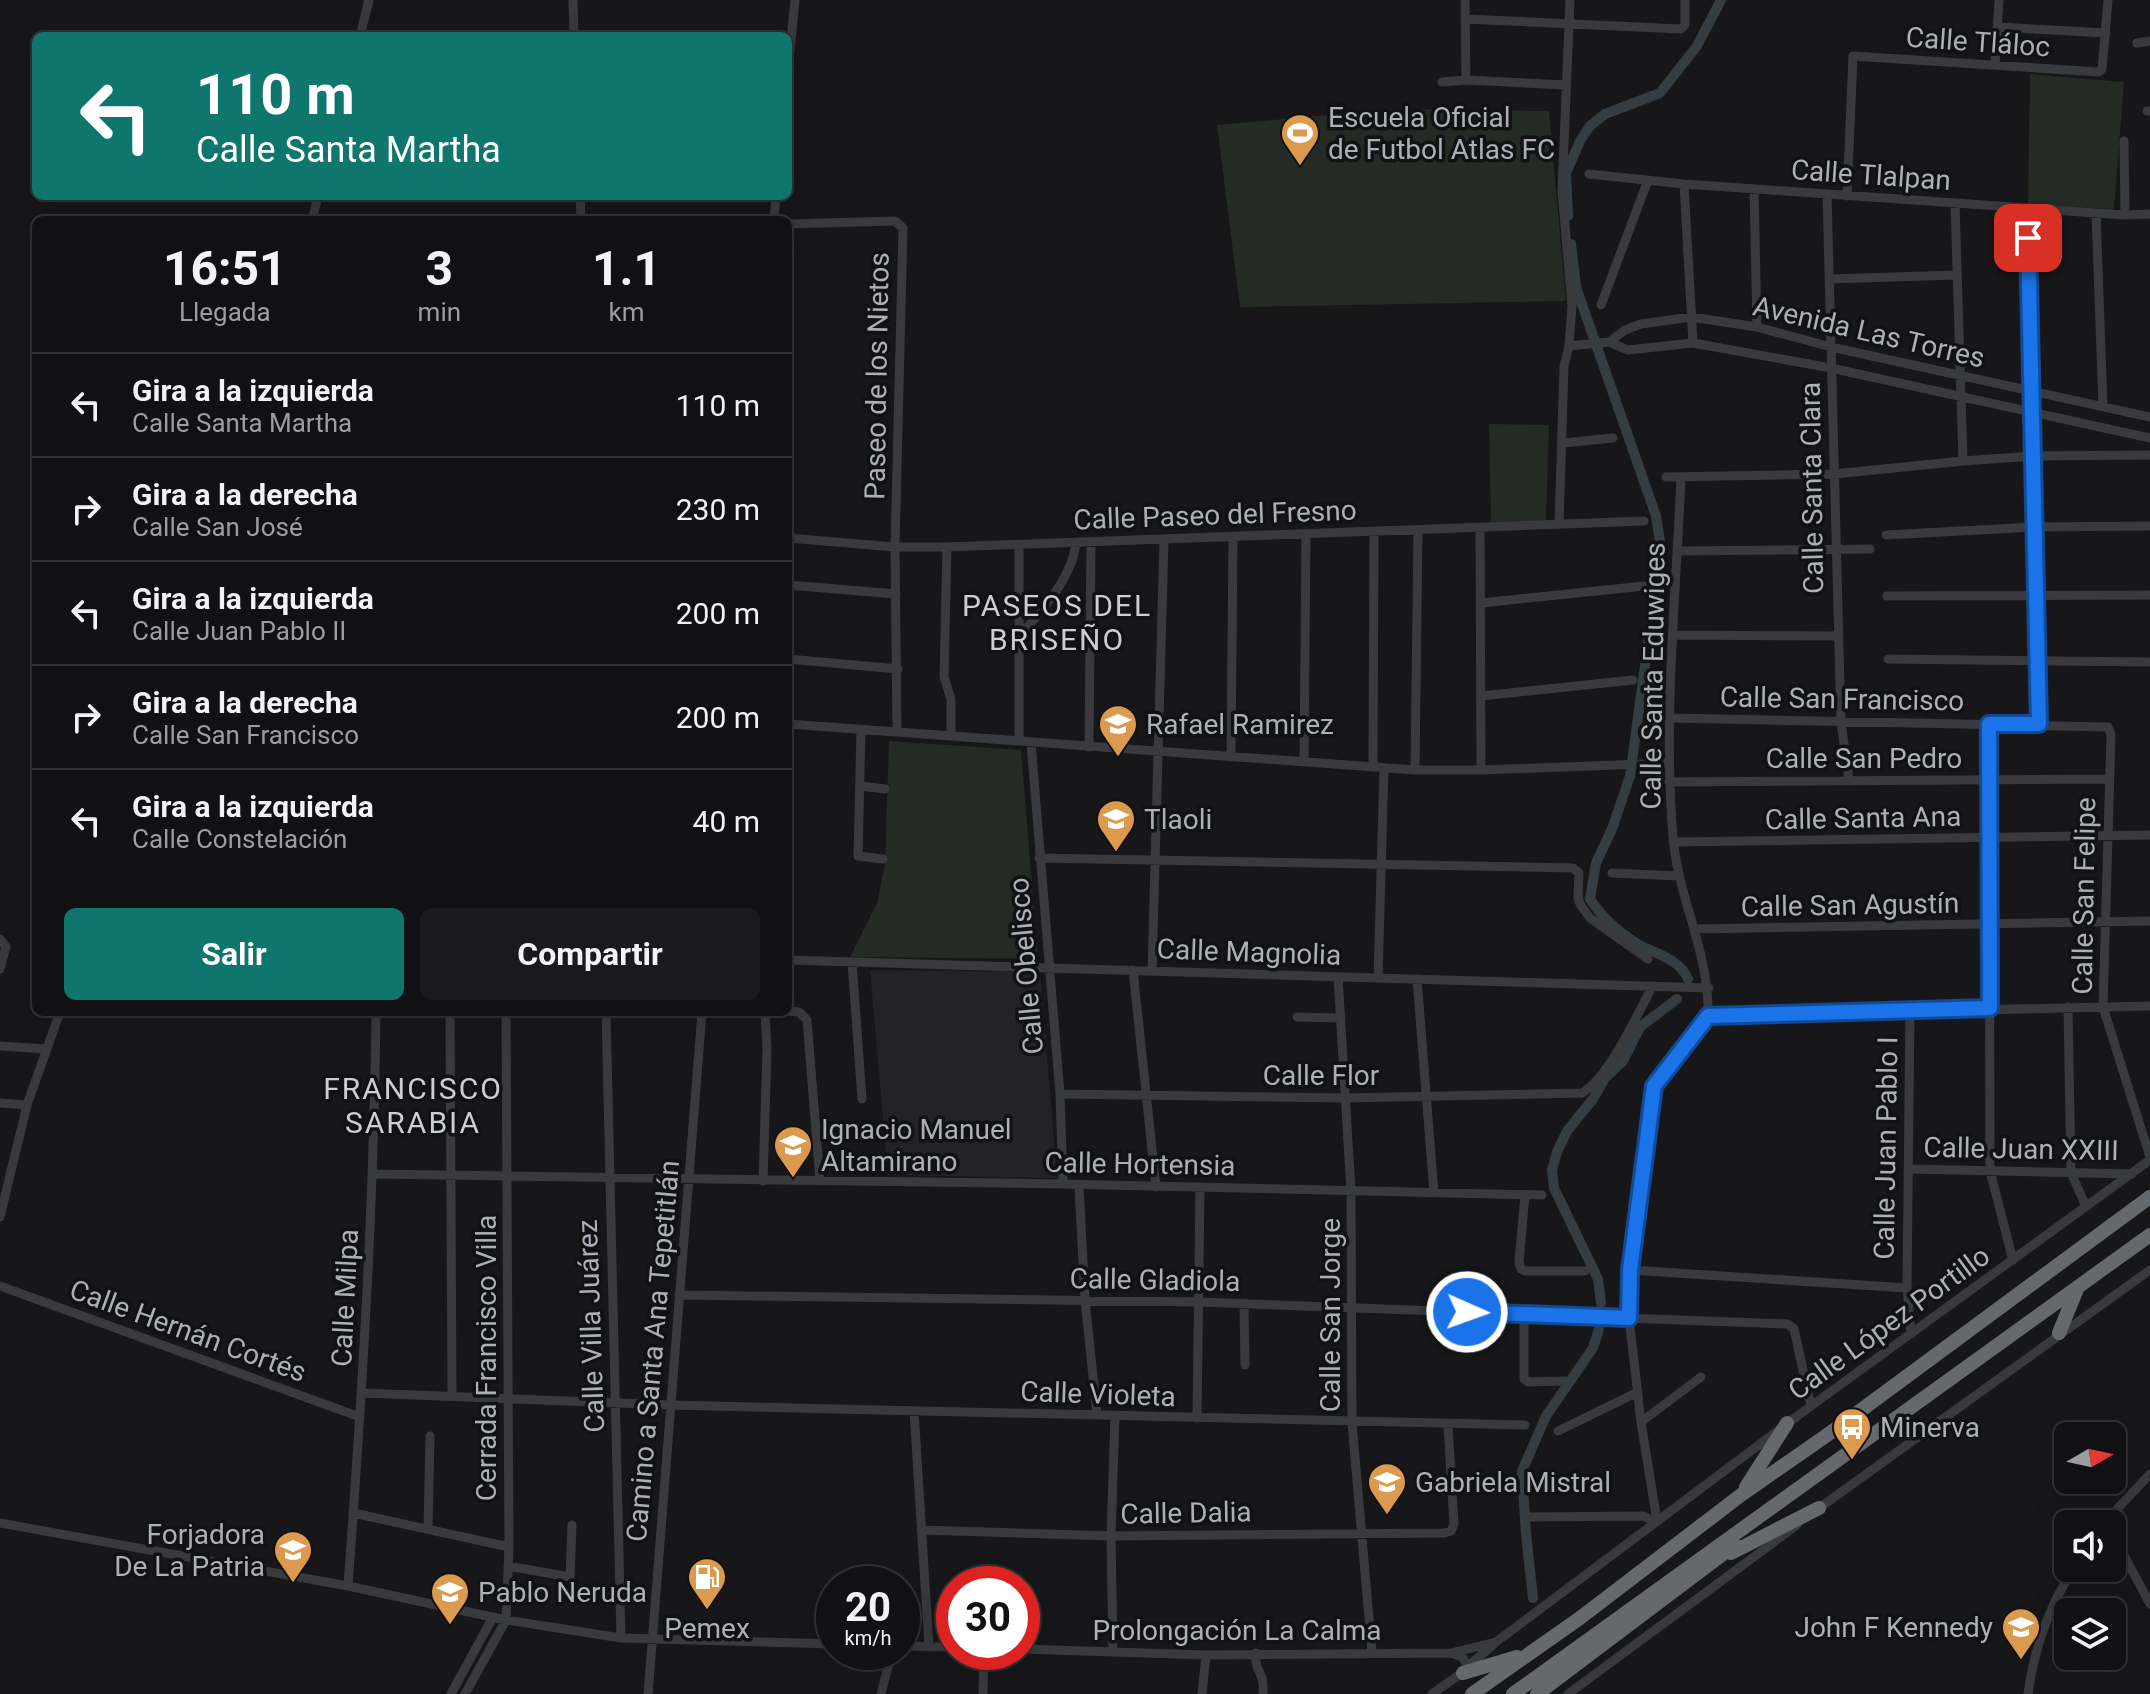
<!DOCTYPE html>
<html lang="es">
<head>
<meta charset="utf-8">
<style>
  body { margin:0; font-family:Roboto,sans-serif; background:#1a1a1c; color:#f1f3f6; height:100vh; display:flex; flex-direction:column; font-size:30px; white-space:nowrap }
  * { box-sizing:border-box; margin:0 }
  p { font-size:26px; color:#9c9da0 }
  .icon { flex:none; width:44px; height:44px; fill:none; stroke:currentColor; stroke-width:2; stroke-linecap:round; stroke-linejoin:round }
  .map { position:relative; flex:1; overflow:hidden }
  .details { position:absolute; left:32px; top:216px; width:760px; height:800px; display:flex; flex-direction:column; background:#111113; border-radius:12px; box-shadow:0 8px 32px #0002,0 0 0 2px #303133 }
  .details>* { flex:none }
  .guide { position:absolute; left:32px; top:32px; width:760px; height:168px; border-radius:12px; box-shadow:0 8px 32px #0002,0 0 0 2px #303133; background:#0f766e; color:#fff; overflow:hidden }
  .needle { width:52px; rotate:81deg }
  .fabs { position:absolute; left:2054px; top:1422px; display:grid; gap:16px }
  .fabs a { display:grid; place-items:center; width:72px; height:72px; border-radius:12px; background:#111113; box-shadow:0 8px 32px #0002,0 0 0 2px #303133; font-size:40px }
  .speed { position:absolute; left:816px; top:1566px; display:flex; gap:16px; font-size:40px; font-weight:700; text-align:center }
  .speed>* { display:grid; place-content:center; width:104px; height:104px; border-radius:50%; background:#111113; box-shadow:0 8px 32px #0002,0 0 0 2px #303133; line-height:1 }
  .speed small { font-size:20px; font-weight:400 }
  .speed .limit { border:12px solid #d22; background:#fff; color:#111 }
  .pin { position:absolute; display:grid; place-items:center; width:68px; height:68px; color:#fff; margin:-34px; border-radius:16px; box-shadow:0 4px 12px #0006 }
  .me { position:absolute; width:88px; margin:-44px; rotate:92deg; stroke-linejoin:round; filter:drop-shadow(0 0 6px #0008) }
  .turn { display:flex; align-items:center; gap:28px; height:168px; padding:0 32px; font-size:36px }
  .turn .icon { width:104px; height:104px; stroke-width:2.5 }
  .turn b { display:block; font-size:56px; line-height:68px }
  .eta { display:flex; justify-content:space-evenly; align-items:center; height:136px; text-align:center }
  .eta b { font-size:48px; font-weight:700; line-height:56px }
  .button { display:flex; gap:16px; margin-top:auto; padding:16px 32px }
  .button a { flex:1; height:92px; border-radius:12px; background:#0f766e; color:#fff; font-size:32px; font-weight:700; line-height:92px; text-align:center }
  .button a+a { background:#1a1a1c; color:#f1f3f6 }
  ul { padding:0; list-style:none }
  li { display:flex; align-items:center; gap:24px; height:104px; padding:0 32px; border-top:2px solid #303133 }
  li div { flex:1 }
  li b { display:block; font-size:30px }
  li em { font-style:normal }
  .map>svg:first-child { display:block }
  .built { fill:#232325 }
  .green { fill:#242a24 }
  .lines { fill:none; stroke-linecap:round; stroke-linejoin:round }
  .canal { stroke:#343d42; stroke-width:10 }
  .minor { stroke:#393a3d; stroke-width:9 }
  .highway { stroke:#65686d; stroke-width:14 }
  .route-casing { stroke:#114b97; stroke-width:20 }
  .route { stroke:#1a73e8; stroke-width:14 }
  .labels { text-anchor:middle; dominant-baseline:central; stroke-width:7; stroke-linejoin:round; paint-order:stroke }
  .street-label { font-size:28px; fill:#abb0b7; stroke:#121214 }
  .poi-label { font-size:28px; fill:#abb0b7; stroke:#121214; text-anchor:start }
  .neighbourhood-label { font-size:30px; letter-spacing:2px; fill:#cbced3; stroke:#121214 }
</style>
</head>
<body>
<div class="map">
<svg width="2150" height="1694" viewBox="0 0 2150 1694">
  <rect width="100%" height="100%" fill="#171719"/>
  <path class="built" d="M870 970 1040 972 1057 1178 888 1175Z"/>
  <path class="green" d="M2030 74 2124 82 2114 209 2028 205Z
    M1396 109 1549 111 1566 301 1240 307 1217 125Z
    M1489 424 1549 425 1546 521 1491 524Z
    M889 741 1021 750 1038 959 850 957 877 903 885 864Z"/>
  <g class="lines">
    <path class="canal" d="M1568 216 1566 173 1581 139 1590 126 1605 114 1660 93 1697 46 1721 0
      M1571 244 1576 287 1656 516 1661 548 1630 776 1612 829 1596 863 1590 899C1601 916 1619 932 1636 943 1655 954 1679 958 1688 979
      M1601 1303 1598 1279 1554 1188 1552 1170 1557 1152 1567 1131 1593 1099 1605 1078 1623 1061 1640 1027 1677 999
      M1533 1598 1526 1534 1522 1471 1546 1416 1593 1348 1599 1329"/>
    <path class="minor" d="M573 0 574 36
      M1465 0 1466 80
      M1465 19 1681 29 1685 25V0
      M1997 27 2106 33
      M360 36 369 0
      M2137 43 2150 41
      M1995 65 1999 0
      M788 70 795 0
      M1442 82 1466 80 1566 85
      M2147 111H2150
      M2124 141 2125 215
      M1589 174 1684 184 2125 215 2150 214
      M1684 184 1693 343
      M1754 189 1757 327
      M1827 194 1841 722 1849 780
      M580 196 581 220
      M1847 196 1853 56 2099 72 2102 69 2108 0
      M1955 203 1963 461
      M2028 208 2039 724
      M2096 213 2103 406
      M312 220 318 196
      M774 220 776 196
      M788 224 895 221 903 228 895 547 897 732
      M1829 279 1957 275
      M1601 305 1648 180
      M1609 342 1625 330 1641 324 1691 317 1757 327 1831 347 2150 417
      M1569 346 1572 306 1562 191 1570 0
      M1563 443 1613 438
      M1666 477 1834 474 1963 461 2033 456 2150 455
      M1681 477C1676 597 1663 718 1673 837 1678 898 1710 954 1708 1016
      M1559 524 1564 366 1569 346 1609 342 1628 350 1693 343 1831 368 2150 438
      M1480 527 1481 770
      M1886 535 2035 527 2150 526
      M788 538 895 547H947L1644 521
      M1019 545V741
      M947 547 944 677 951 699V736
      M1678 551 1870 549
      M788 585 896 594
      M1887 596 2150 595
      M1481 603 1644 586
      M1021 634C1043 610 1073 576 1076 542
      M1673 635 1838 636
      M788 659 898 669
      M1888 659 2150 662
      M1481 696 1633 680
      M1671 718 2108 727 2111 735 2103 1007 2150 1157
      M788 724 1415 770H1481L1669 763
      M1989 724 1990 1171 2013 1260
      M861 730 858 856 883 859
      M1031 743 1060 1094 1063 1184
      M1089 747 1091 542
      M1231 757 1233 537
      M1304 762 1306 534
      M1373 767 1374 532
      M1415 770 1418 530
      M1669 782 2108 779
      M860 786 885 789
      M1674 842 2150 835
      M1039 858 1573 868 1579 873 1578 897 1580 904 1590 918 1648 959
      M1612 873 1679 876
      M1694 929 2150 921
      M0 939 6 947 0 969
      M788 960 1709 988
      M852 962 862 1099
      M1133 970 1156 1187
      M1152 971 1164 540
      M1338 977 1351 1191 1352 1423 1372 1653
      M1378 978 1384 768
      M1417 979 1434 1193
      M2068 1007 2071 1173 2086 1206
      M1910 1010 1907 1288 1911 1334
      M788 1011 799 1012 807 1020 820 1181
      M450 1012 452 1396
      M606 1012 621 1638
      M1708 1016 2150 1006
      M1297 1017 1341 1018
      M0 1046 47 1049
      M1060 1094 1345 1098 1582 1093C1609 1077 1637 1015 1652 987
      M0 1103 27 1105
      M1909 1169 2132 1174
      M374 1174 1063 1184 1542 1195
      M763 1181 767 1050 765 1012
      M1079 1186 1085 1300 1097 1415
      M1525 1195 1519 1262 1521 1269 1525 1271H1585
      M0 1217 27 1105 60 1012
      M1630 1270 1907 1288
      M0 1286 360 1417
      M679 1295 1199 1302 1788 1324 1794 1329 1811 1406
      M1244 1304 1245 1365
      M1524 1314V1379L1528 1382 1566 1381
      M362 1393 670 1405 1525 1425
      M914 1411 929 1647
      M1197 1418 1200 1188
      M1641 1422 1701 1377
      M1558 1431 1638 1392
      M1815 1511 2150 1270
      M353 1513 509 1547
      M1530 1517 1644 1516 1655 1522
      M1657 1521 1641 1422 1629 1318 1630 1270 1654 1086 1708 1016
      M0 1523 348 1586 506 1620 621 1638 834 1644
      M2103 1524 2150 1474
      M428 1529 430 1436
      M922 1530 1111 1536 1444 1533 1451 1531 1454 1524 1448 1425
      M2112 1533 2150 1604
      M508 1566 570 1577 572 1525
      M348 1586C362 1395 374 1204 376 1012
      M902 1646 954 1647
      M1022 1649 1206 1655 1451 1653 1496 1642 1811 1406 2150 1160
      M1113 1652 1111 1536 1115 1416
      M1256 1653C1254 1673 1265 1670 1263 1694
      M1468 1666 1493 1645
      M451 1694 493 1617
      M465 1694 506 1620 509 1547 506 1012
      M648 1694 702 1012
      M881 1694 892 1652
      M983 1694 984 1652
      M1202 1694 1206 1655
      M1432 1694 1466 1670 1468 1666 1462 1657 1451 1653
      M1568 1694 1797 1525
      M2028 1694C2034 1650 2049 1606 2074 1568"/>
    <path class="highway" d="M2059 1333 2077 1289
      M1746 1487 1787 1423
      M1731 1553 1819 1508
      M1463 1673 1517 1657
      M1472 1694 1580 1618 1741 1495 1830 1433 2150 1197
      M1513 1694 2150 1235
      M1537 1694 1735 1545"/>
  </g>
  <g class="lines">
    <g class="route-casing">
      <path id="route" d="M1467 1312 1629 1318 1630 1270 1654 1086 1708 1016 1990 1008 1989 724H2039L2028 238"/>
    </g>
    <use href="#route" class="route"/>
  </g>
  <defs>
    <g id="stadium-pin" transform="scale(2)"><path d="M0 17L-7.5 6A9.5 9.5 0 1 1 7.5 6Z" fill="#db9a4d" stroke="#121214"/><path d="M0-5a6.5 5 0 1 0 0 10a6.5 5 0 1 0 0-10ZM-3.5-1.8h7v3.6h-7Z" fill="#fff"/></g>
    <g id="school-pin" transform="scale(2)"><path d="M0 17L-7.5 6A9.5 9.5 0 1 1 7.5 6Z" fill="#db9a4d" stroke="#121214"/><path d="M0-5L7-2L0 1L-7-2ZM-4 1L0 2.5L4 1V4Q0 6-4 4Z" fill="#fff"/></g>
    <g id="bus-pin" transform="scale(2)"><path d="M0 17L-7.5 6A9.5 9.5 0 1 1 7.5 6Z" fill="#db9a4d" stroke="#121214"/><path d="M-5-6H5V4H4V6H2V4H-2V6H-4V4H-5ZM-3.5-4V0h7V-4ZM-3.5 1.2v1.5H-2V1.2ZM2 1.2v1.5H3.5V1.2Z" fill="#fff"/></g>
    <g id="fuel-pin" transform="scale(2)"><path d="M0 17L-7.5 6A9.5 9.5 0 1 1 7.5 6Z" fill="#db9a4d" stroke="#121214"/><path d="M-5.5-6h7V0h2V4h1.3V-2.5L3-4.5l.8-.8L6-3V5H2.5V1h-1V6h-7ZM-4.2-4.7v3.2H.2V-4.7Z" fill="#fff"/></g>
  </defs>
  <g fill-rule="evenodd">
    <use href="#stadium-pin" x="1300" y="133"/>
    <use href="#school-pin" x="1118" y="724"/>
    <use href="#school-pin" x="1116" y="819"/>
    <use href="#school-pin" x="793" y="1145"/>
    <use href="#bus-pin" x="1852" y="1427"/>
    <use href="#school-pin" x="1387" y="1482"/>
    <use href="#school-pin" x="293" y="1550"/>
    <use href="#fuel-pin" x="707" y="1577"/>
    <use href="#school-pin" x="450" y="1592"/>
    <use href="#school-pin" x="2021" y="1627"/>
  </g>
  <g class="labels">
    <g class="street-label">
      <text transform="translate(1978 42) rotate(4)">Calle Tláloc</text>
      <text transform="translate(1871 175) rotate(4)">Calle Tlalpan</text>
      <text transform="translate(1869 332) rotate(13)">Avenida Las Torres</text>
      <text transform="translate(877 376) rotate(-89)">Paseo de los Nietos</text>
      <text transform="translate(1812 488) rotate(-91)">Calle Santa Clara</text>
      <text transform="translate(1215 515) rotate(-2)">Calle Paseo del Fresno</text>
      <text transform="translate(1653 676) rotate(-89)">Calle Santa Eduwiges</text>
      <text transform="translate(1842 699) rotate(1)">Calle San Francisco</text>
      <text x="1864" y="758">Calle San Pedro</text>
      <text transform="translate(1863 818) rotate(-1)">Calle Santa Ana</text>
      <text transform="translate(2084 896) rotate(-89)">Calle San Felipe</text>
      <text transform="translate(1850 905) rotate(-1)">Calle San Agustín</text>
      <text transform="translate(1249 952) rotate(2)">Calle Magnolia</text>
      <text transform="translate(1026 966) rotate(-95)">Calle Obelisco</text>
      <text x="1321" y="1075">Calle Flor</text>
      <text transform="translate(1886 1148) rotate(-89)">Calle Juan Pablo I</text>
      <text transform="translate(2021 1149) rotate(1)">Calle Juan XXIII</text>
      <text transform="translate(1140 1164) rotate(1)">Calle Hortensia</text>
      <text transform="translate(1155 1280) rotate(1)">Calle Gladiola</text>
      <text transform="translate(345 1298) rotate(-87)">Calle Milpa</text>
      <text transform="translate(1330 1315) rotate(-90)">Calle San Jorge</text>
      <text transform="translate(1889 1323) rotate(-36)">Calle López Portillo</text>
      <text transform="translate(591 1326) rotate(-92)">Calle Villa Juárez</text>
      <text transform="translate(188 1331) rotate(20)">Calle Hernán Cortés</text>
      <text transform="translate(653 1351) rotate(-85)">Camino a Santa Ana Tepetitlán</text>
      <text transform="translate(486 1358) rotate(-90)">Cerrada Francisco Villa</text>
      <text transform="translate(1098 1394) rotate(2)">Calle Violeta</text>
      <text transform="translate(1186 1513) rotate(-1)">Calle Dalia</text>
      <text x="1237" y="1630">Prolongación La Calma</text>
    </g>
    <g class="poi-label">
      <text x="1328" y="117">Escuela Oficial<tspan x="1328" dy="32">de Futbol Atlas FC</tspan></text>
      <text x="1146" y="724">Rafael Ramirez</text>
      <text x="1144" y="819">Tlaoli</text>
      <text x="821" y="1129">Ignacio Manuel<tspan x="821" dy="32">Altamirano</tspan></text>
      <text x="1880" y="1427">Minerva</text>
      <text x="1415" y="1482">Gabriela Mistral</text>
      <text x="265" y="1534" text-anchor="end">Forjadora<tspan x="265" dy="32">De La Patria</tspan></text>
      <text x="478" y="1592">Pablo Neruda</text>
      <text x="1993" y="1627" text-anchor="end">John F Kennedy</text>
      <text x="707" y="1628" text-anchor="middle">Pemex</text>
    </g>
    <g class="neighbourhood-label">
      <text x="1057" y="605">PASEOS DEL<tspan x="1057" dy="34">BRISEÑO</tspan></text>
      <text x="413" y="1088">FRANCISCO<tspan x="413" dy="34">SARABIA</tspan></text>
    </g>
  </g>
</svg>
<div class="fabs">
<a><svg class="needle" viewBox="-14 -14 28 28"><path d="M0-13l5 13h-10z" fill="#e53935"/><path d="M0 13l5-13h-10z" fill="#9c9da0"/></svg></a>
<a><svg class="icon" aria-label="sound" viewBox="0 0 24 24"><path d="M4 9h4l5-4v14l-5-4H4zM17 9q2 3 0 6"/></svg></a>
<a><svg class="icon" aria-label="layers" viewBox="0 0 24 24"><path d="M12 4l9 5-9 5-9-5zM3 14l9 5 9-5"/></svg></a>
</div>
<div class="speed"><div>20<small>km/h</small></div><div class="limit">30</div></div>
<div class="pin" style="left:2028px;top:238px;background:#d93025"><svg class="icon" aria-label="arrive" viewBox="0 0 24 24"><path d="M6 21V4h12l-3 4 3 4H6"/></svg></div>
<svg class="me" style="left:1467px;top:1312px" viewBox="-20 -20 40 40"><circle r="17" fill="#1a73e8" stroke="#fff" stroke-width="3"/><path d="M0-11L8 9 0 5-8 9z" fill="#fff"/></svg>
<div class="guide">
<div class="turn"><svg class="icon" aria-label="left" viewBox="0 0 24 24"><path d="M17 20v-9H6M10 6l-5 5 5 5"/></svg><div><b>110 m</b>Calle Santa Martha</div></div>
</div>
<section class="details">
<div class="eta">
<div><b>16:51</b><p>Llegada</p></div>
<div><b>3</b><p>min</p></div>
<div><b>1.1</b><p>km</p></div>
</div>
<ul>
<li><svg class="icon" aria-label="left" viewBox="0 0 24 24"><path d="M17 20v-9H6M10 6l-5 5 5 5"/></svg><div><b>Gira a la izquierda</b><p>Calle Santa Martha</p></div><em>110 m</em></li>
<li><svg class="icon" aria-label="right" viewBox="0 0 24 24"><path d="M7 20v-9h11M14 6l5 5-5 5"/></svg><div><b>Gira a la derecha</b><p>Calle San José</p></div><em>230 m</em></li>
<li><svg class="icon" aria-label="left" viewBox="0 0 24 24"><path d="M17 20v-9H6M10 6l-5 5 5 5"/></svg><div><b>Gira a la izquierda</b><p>Calle Juan Pablo II</p></div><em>200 m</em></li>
<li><svg class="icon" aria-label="right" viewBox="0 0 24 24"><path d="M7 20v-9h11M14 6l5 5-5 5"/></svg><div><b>Gira a la derecha</b><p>Calle San Francisco</p></div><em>200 m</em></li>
<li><svg class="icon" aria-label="left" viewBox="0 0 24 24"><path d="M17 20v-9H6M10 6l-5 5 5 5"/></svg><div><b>Gira a la izquierda</b><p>Calle Constelación</p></div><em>40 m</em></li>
</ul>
<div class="button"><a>Salir</a><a>Compartir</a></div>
</section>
</div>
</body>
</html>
